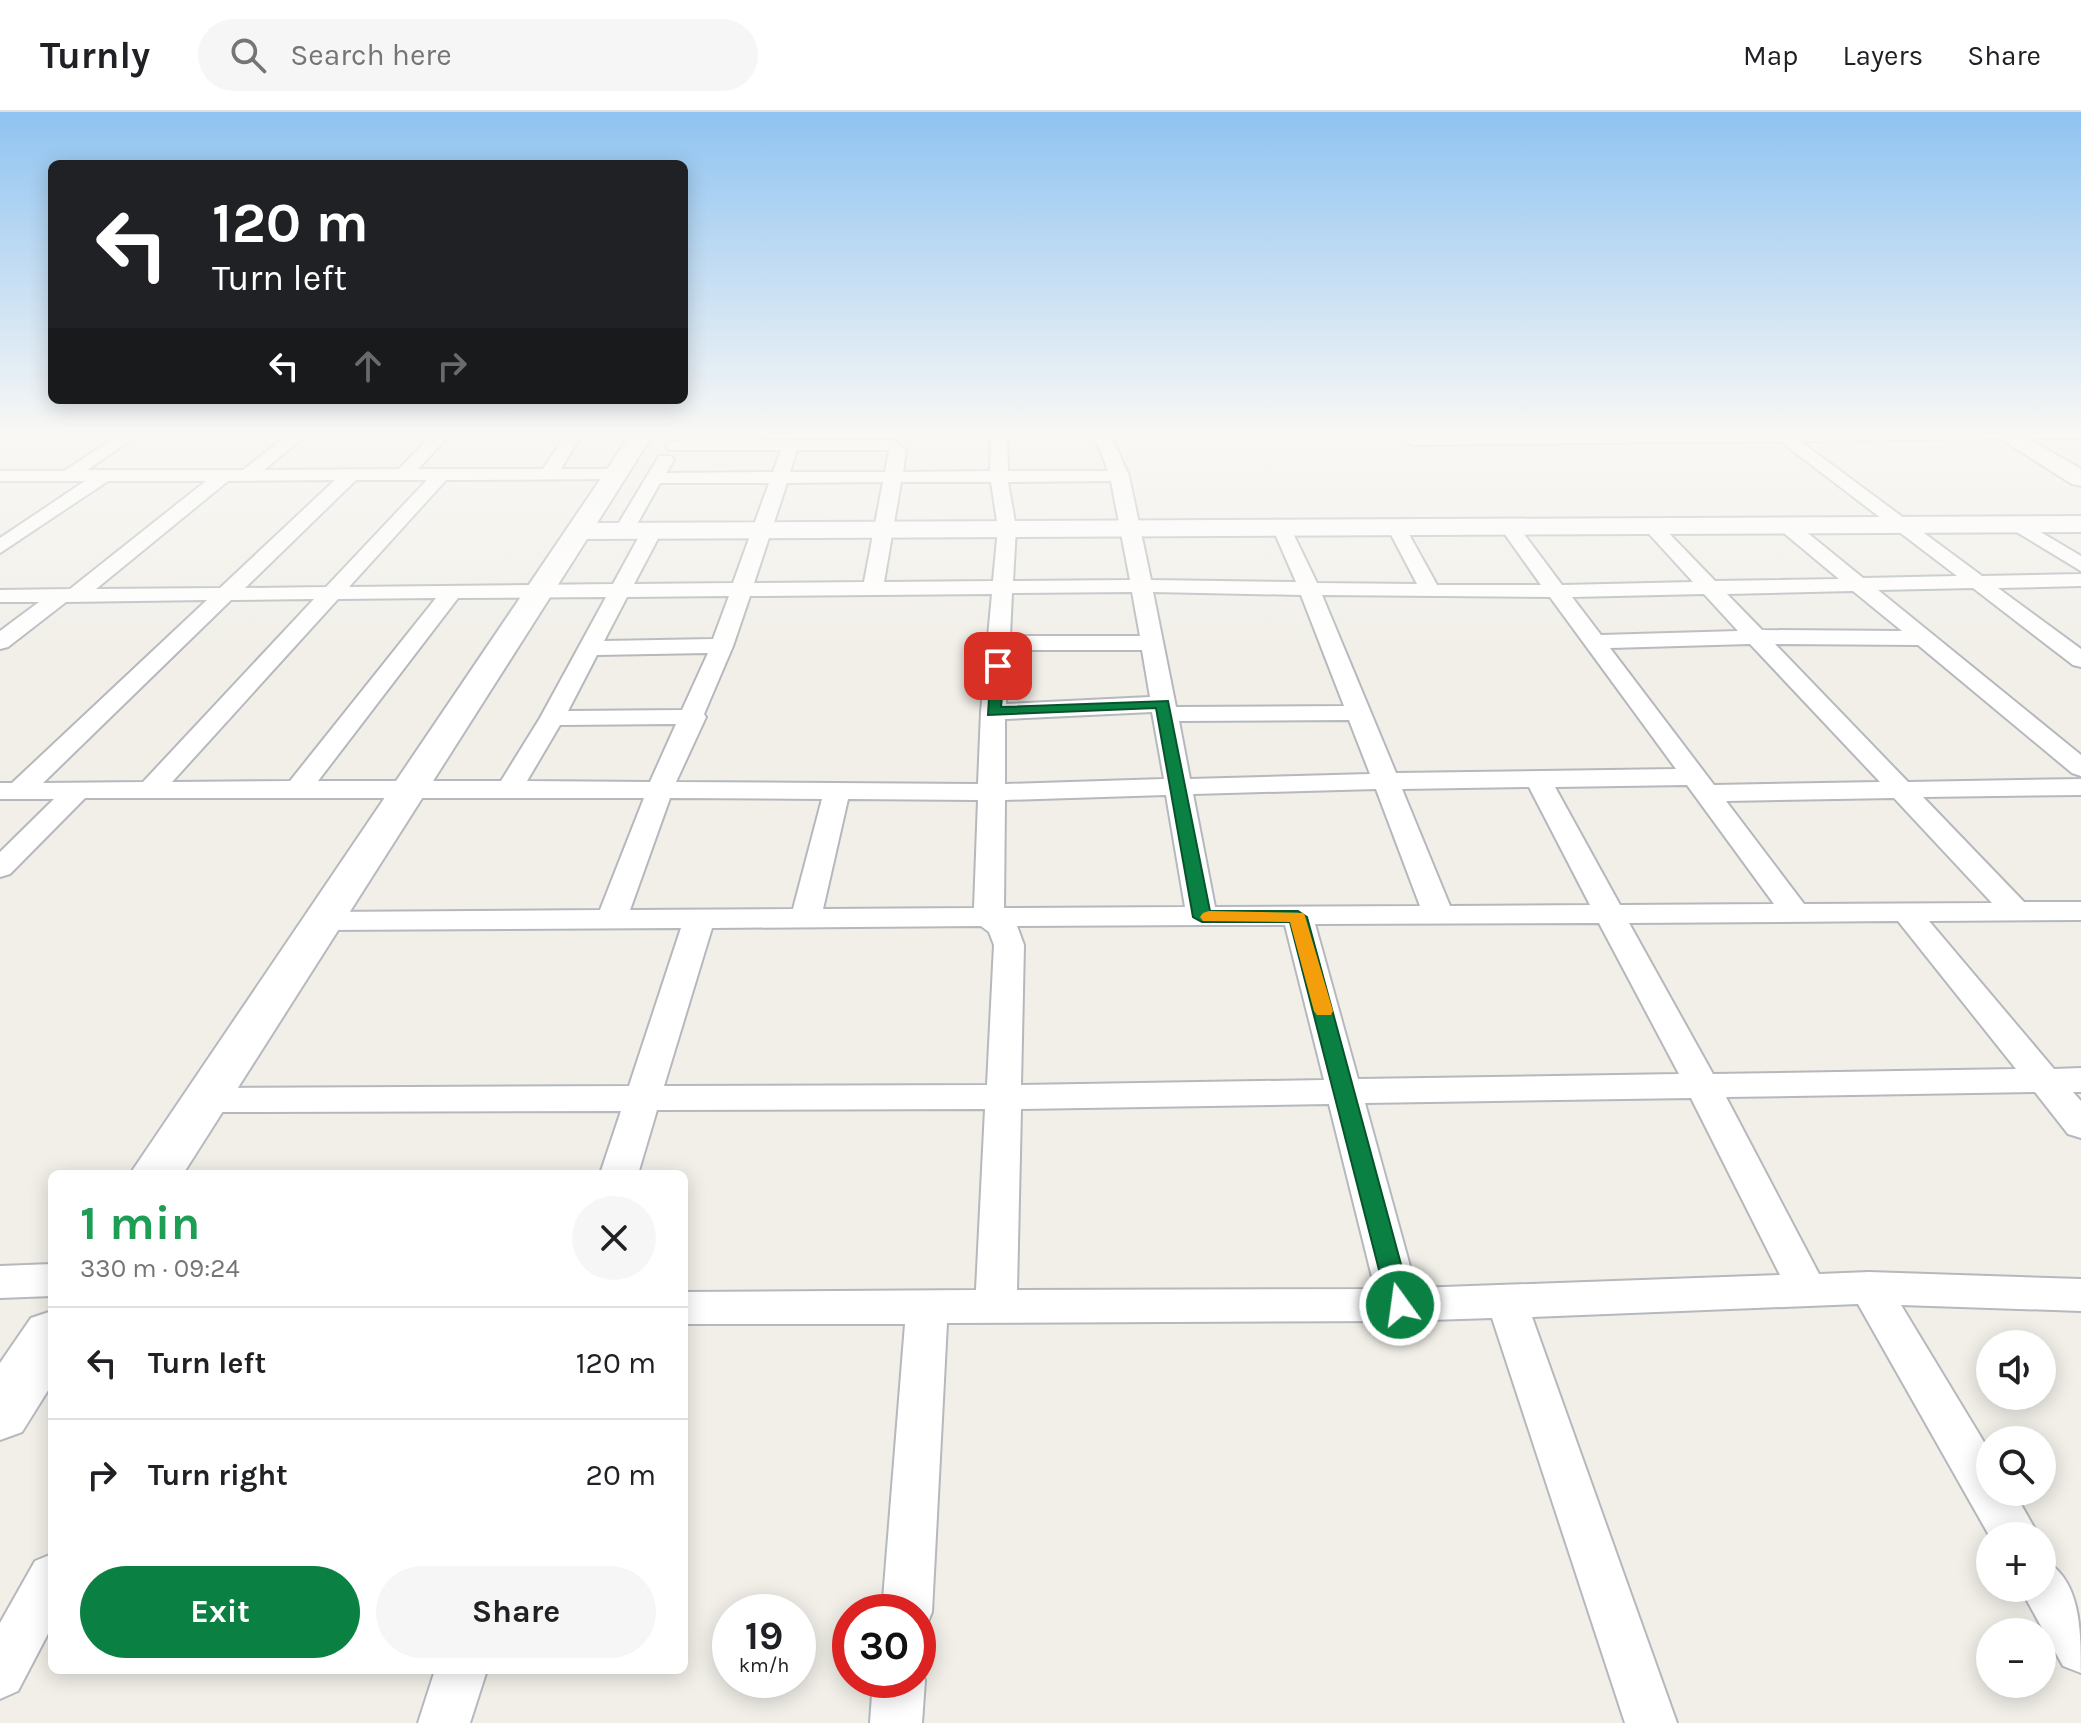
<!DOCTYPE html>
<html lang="en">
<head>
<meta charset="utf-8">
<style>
  body { margin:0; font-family:Karla,sans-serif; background:#f6f6f6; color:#202124; height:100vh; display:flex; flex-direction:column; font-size:30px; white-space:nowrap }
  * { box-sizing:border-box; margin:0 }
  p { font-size:26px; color:#757577 }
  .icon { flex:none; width:44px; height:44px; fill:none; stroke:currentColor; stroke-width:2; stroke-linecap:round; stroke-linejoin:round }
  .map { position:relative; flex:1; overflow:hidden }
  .drawer { position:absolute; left:48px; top:1058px; width:640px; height:504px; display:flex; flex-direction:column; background:#fff; border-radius:12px; box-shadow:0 4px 20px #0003 }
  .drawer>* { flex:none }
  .top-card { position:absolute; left:48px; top:48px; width:640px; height:244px; border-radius:12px; box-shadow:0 4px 20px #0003; background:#202124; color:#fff; overflow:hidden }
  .tools { position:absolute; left:1976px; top:1218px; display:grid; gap:16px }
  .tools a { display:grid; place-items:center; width:80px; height:80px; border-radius:50%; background:#fff; box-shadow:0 4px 20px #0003; font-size:40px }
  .speed { position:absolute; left:712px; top:1482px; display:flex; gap:16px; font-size:40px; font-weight:700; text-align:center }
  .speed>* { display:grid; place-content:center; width:104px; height:104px; border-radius:50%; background:#fff; box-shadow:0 4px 20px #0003; line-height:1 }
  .speed small { font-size:20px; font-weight:400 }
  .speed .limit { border:12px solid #d22; background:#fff; color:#111 }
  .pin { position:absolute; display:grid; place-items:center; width:68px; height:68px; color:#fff; margin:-34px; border-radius:16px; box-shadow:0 4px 12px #0006 }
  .me { position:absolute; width:88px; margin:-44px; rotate:346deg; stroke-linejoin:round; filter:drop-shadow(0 0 6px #0008) }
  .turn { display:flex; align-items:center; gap:28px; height:168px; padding:0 32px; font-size:36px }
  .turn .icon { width:104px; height:104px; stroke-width:2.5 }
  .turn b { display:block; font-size:56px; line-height:68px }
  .lanes { display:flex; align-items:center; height:76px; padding:0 32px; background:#0003; justify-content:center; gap:40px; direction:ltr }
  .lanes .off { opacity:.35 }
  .round { display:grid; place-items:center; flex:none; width:84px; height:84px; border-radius:42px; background:#f6f6f6 }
  .headline { display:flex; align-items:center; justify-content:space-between; height:136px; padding:0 32px }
  h1 { font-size:48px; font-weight:700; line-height:60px; color:#1e9e55 }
  .button { display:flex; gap:16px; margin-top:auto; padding:16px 32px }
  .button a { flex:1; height:92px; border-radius:48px; background:#0b8043; color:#fff; font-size:32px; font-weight:700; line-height:92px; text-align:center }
  .button a+a { background:#f6f6f6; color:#202124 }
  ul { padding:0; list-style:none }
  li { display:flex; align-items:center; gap:24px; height:112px; padding:0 32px; border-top:2px solid #e0e0e0 }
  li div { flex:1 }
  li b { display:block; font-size:30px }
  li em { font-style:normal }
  header { display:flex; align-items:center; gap:48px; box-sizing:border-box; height:112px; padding:0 40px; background:#fff; border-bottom:2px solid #e0e0e0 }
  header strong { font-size:38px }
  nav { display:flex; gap:44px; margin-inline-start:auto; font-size:28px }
  .search { width:560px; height:72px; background:#f6f6f6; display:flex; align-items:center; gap:20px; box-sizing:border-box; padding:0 28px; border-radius:44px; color:#757577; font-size:30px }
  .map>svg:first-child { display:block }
  .commercial { fill:#fef7e0 }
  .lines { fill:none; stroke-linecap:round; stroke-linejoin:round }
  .street-casing { stroke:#b5b8bc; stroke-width:4 }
  .secondary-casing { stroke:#b6babf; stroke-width:4 }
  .street { fill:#fff; fill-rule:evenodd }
  .secondary { fill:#fff; fill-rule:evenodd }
  .route { fill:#0b8043; stroke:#07532c; stroke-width:2 }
  .slow { fill:#f59e0b }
</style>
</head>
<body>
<header>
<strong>Turnly</strong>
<div class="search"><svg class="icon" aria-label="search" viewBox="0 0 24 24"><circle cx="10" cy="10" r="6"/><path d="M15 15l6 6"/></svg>Search here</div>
<nav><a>Map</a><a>Layers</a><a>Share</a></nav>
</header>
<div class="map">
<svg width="2081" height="1611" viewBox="0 0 2081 1611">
  <rect width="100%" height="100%" fill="#f1efe8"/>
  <path class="commercial" d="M1360 319H1694L1706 328 1371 331Z"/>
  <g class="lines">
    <g class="street-casing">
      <path id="street" d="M125 319H144L87 358H243L293 319H311L264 358 399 357 436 319H453L418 357H543L568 319H584L561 357H617L626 362 617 367 446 368 349 475 613 472 642 419 652 413 662 419 634 472 733 471 769 371H660L631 423 624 425 614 419 659 344H671L674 348 666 361 773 360 781 338H674L668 337 666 333 668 329 893 328 906 338 903 360 990 359 991 319H1007L1008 359H1108L1093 319H1109L1129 364 1151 468 1296 470 1272 415 1281 409 1290 415 1317 471 1417 472 1387 415 1396 409 1405 415 1437 473H1541L1499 414 1508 408 1515 410 1562 473 1693 470 1641 413 1650 407 1657 409 1715 469 1839 467 1779 417 1777 413 1786 407 1793 409 1863 466 1957 464 1780 329 1412 333 1404 328 1412 323 2081 319V326L1800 329 1982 464 2081 462V474L1998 476 2081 537V555L2073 553 1973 476 1878 478 2081 643V664L2072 661 1918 533 1775 532 1908 670 2081 667V683L1923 685 2024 790H2081V808L1929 809 2054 957 2081 956V980H2073L2081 989V1026L2068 1022 2035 980 1726 985 1819 1162 1869 1160 2081 1167V1199L1901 1193 1990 1340V1380H2014L2039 1424 1990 1425 1858 1192 1532 1205 1677 1611H1625L1492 1206 1400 1209 947 1211 932 1500 925 1517 918 1520V1500H882L905 1212H684V1180L976 1178 985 997 657 998 638 1062H600L621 999 205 1000 193 997 187 988 193 979 205 976 629 974 681 816 322 818 311 815 307 809 311 803 322 800 600 798 644 686H85L10 762 0 765V740L54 687H0V671H12L207 488 66 490 8 535 0 537V519L39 490H0V478L70 477 206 369H108L0 441V426L85 369H0V359H64ZM797 338H889V339L885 360H790ZM335 368 220 476 96 477 228 369ZM356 368H427L326 475 245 476ZM1111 369 1130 468 1013 469 1016 416 1008 370ZM883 370 864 470 754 471 787 371ZM901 370H991L998 416 993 469 884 470ZM1853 479 1902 519 1762 518 1727 482ZM1132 480 1140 524H1010L1012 481ZM1153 480 1301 483 1344 594 1176 595ZM992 482 981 600 978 672 676 670 706 605 704 602 733 534 750 484ZM1704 482 1738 519 1601 523 1572 485ZM1322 483 1550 485 1676 657 1396 661ZM729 484 713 527 604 529 627 485ZM606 485 540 606 501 669H318L458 486ZM436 486 290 669 172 670 338 487ZM314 487 143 670 43 671 231 488ZM1750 532 1880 670 1714 673 1610 536ZM1009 538H1142L1150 585 1006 592ZM708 541 682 598 568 599 597 543ZM1152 600 1164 667 1005 672V607ZM1349 608 1370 662 1190 667 1179 609ZM676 612 650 670 527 669 560 613ZM1687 673 1774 792 1620 793 1555 675ZM1529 675 1590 793 1450 794 1402 677ZM1376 677 1420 794 1215 795 1193 682ZM1166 683 1185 795 1004 796 1005 688ZM670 686 822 687 793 797 630 798ZM1894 686 1992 791 1804 792 1726 689ZM848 687 978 688 974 796 823 797ZM1898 809 2016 957 1713 962 1629 811ZM1599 811 1679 962 1358 967 1315 812ZM1206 813H1285L1324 968 1021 973 1024 833 1017 814ZM981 814 989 820 994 833 987 973 664 974 712 816ZM1691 986 1780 1163 1416 1176 1365 991ZM1329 992 1375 1177 1017 1178 1021 997Z
        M2017 406 2081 444V459L2010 416 2008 412 2010 408Z
        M52 1152V1184L0 1186V1154Z
        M52 1442V1514L18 1579 0 1587V1511L35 1449Z
        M2042 1447C2081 1466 2081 1518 2081 1561L2063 1554 2020 1476H2042Z
        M918 1552 925 1568 922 1611H870L873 1568H918Z
        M435 1558H487L470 1611H418Z"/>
    </g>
    <g class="secondary-casing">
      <path id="secondary" d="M633 319H655L597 411 2081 404V420L587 427 183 1062H130Z
        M1988 319H2015L2081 357V374L2072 372Z
        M52 1199V1272L22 1320 0 1328V1251L31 1206Z"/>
    </g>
    <use href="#street" class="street"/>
    <use href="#secondary" class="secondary"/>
  </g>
  <linearGradient id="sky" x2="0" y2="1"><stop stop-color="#8fc3f1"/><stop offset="0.59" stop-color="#f9f8f5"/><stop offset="1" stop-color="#f9f8f5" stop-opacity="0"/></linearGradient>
  <rect width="2081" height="545" fill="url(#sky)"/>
  <path class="route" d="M998 550 1005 554 1001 595 1168 589 1210 799H1298L1307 805 1412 1193 1409 1200 1400 1203 1391 1200 1388 1193 1290 810H1202L1193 805 1156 596 988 603 991 554Z"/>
  <path class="slow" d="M1209 799 1304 801 1333 899 1331 903H1317L1314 899 1290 810 1203 809 1200 805 1203 801Z"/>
</svg>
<div class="tools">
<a><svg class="icon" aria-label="sound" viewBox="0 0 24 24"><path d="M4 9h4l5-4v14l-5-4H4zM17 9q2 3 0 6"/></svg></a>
<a><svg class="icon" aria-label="search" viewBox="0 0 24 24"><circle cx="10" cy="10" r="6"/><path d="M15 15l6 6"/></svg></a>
<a>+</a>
<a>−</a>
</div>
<div class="speed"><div>19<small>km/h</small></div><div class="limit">30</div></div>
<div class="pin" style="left:998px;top:554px;background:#d93025"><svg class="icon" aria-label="arrive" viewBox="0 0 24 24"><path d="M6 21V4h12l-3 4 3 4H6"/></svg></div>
<svg class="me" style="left:1400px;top:1193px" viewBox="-20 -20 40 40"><circle r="17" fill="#0b8043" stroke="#fff" stroke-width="3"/><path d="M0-11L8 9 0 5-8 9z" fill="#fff"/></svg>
<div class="top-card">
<div class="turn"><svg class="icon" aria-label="left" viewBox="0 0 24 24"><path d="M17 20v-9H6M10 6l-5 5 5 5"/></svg><div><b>120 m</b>Turn left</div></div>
<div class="lanes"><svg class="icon" aria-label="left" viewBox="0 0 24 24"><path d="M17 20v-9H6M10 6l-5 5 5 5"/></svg><svg class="icon off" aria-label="ahead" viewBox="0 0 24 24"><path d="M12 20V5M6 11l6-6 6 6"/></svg><svg class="icon off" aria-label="right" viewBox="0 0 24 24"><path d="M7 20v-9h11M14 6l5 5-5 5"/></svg></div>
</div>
<section class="drawer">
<div class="headline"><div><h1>1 min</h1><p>330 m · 09:24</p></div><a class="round"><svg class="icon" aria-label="close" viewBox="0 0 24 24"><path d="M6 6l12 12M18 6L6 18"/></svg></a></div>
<ul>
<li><svg class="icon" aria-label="left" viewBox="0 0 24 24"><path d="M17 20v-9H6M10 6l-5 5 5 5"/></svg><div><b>Turn left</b></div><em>120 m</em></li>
<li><svg class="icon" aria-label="right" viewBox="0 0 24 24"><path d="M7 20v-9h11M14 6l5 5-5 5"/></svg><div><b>Turn right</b></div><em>20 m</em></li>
</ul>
<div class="button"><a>Exit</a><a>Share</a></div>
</section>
</div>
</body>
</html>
